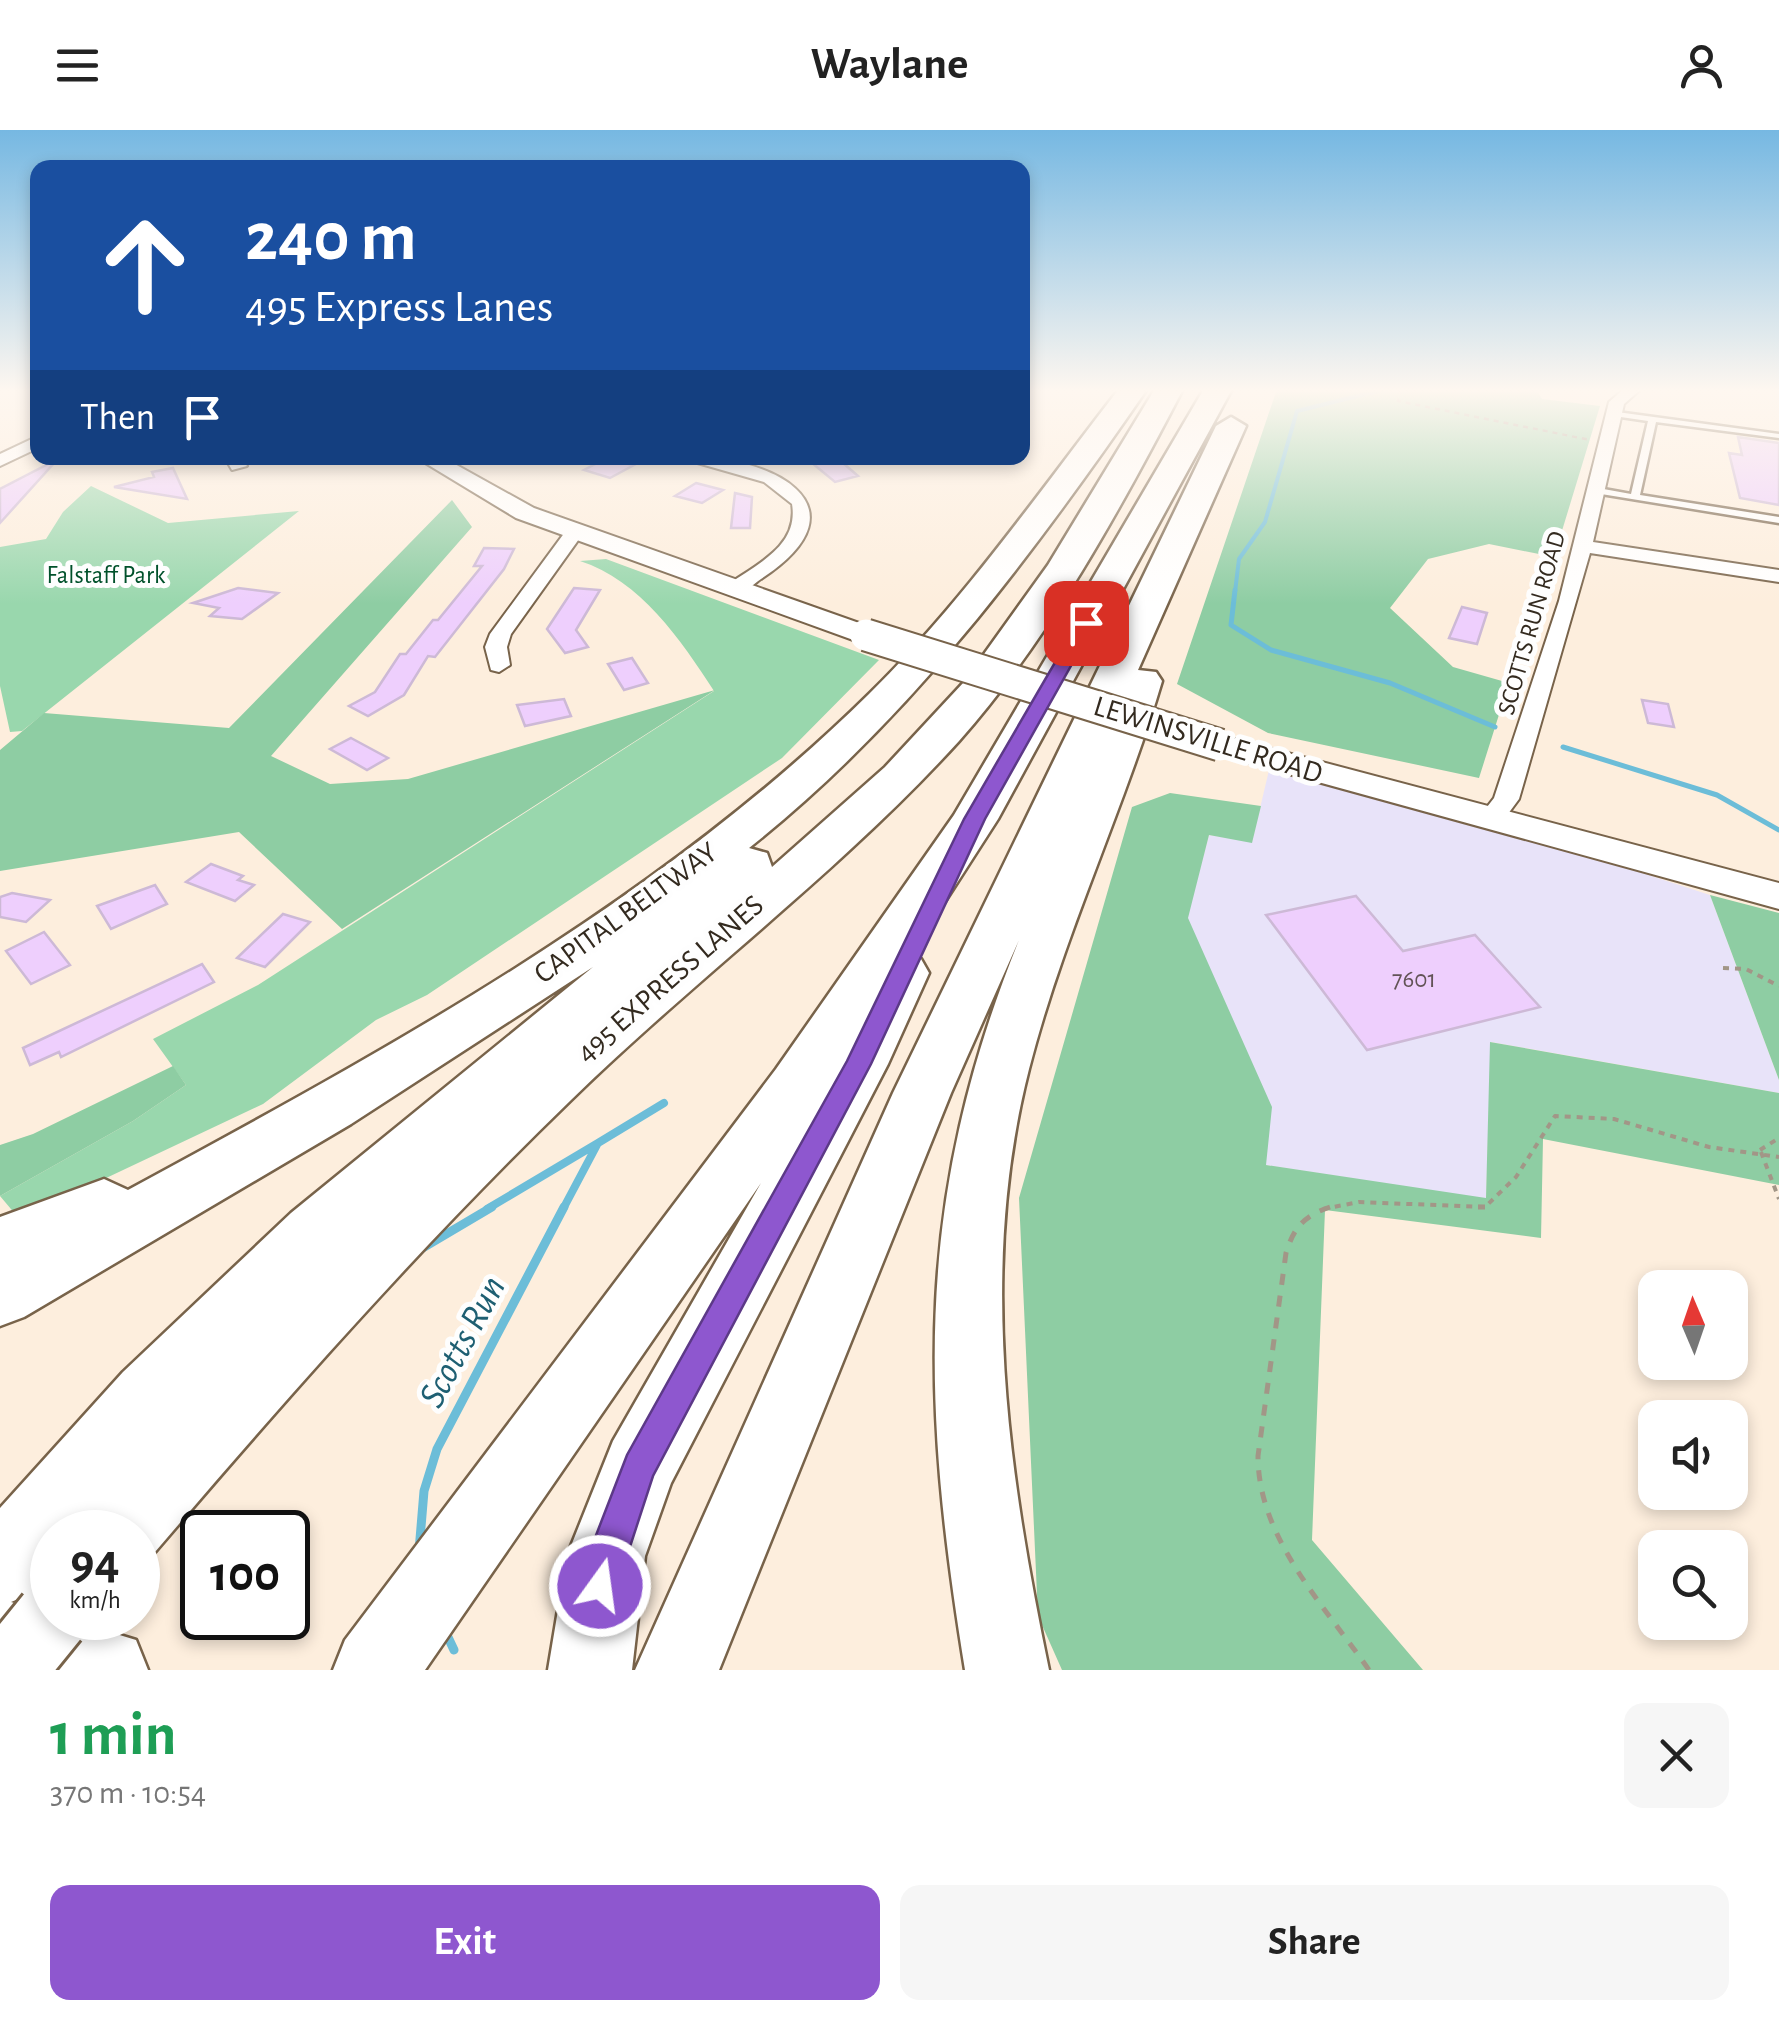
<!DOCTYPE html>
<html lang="en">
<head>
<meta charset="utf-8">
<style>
  body { margin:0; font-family:"Alegreya Sans",sans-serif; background:#f6f6f6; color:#222; height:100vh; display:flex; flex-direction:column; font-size:38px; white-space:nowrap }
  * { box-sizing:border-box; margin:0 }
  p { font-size:32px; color:#767676 }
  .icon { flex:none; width:55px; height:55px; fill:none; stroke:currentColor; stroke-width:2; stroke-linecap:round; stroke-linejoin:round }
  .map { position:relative; height:1540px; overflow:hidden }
  .details { display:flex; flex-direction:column; background:#fff; flex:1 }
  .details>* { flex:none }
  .top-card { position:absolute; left:30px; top:30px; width:1000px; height:305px; border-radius:20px; box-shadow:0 5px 15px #0003; background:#1a4fa0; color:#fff; overflow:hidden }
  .needle { width:65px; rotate:358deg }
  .controls { position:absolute; left:1638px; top:1140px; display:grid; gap:20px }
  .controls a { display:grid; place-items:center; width:110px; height:110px; border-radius:20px; background:#fff; box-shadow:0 5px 15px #0003; font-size:50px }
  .speed { position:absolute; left:30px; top:1380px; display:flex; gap:20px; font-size:50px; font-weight:700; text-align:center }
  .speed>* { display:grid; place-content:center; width:130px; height:130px; border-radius:50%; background:#fff; box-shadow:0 5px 15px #0003; line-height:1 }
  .speed small { font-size:25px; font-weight:400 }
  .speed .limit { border:5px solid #111; border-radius:15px; background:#fff; color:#111 }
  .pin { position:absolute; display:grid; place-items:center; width:85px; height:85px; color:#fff; margin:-42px; border-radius:20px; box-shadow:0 5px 15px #0006 }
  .me { position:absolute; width:110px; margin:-55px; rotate:14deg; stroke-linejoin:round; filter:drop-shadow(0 0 8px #0008) }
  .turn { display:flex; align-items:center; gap:35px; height:210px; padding:0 50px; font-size:45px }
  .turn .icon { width:130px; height:130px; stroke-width:2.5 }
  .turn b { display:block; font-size:70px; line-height:85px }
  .then { display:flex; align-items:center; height:95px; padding:0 50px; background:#0003; gap:20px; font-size:38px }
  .round { display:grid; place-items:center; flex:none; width:105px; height:105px; border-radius:20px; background:#f6f6f6 }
  .summary { display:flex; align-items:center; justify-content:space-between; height:170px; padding:0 50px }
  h1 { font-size:60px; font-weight:700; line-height:75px; color:#1e9e55 }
  .button { display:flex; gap:20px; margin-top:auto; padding:20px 50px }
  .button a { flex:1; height:115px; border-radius:20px; background:#8e57cf; color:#fff; font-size:40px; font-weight:700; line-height:115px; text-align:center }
  .button a+a { background:#f6f6f6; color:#222 }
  header { display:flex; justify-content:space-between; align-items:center; height:130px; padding:0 50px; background:#fff; font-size:45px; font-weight:700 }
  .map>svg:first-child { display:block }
  .commercial { fill:#e8e3f9 }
  .green { fill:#99d7ad }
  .forest { fill:#8ecda3 }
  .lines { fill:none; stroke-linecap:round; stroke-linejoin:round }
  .stream-far3 { stroke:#6cbdd8; stroke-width:4 }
  .stream-far2 { stroke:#6cbdd8; stroke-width:5 }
  .stream-far1 { stroke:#6cbdd8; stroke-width:8 }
  .stream { stroke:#6cbdd8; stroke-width:9 }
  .building { fill:#eecffd; stroke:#cdb9d6; stroke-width:2.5 }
  .service-casing { stroke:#78634a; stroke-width:5 }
  .minor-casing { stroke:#78634a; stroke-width:4 }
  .secondary-casing { stroke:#78634a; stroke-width:4 }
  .motorway-casing { stroke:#78634a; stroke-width:5 }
  .path-far2 { stroke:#a29687; stroke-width:2.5; stroke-dasharray:5 5; stroke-linecap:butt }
  .path-far1 { stroke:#a29687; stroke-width:4; stroke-dasharray:6 6; stroke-linecap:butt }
  .path { stroke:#a29687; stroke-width:5; stroke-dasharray:11 11; stroke-linecap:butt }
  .service { fill:#fff; fill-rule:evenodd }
  .minor { fill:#fff; fill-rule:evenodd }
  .secondary { fill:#fff; fill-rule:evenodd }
  .motorway { fill:#fff; fill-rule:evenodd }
  .secondary-bridge-casing { stroke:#78634a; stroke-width:35; stroke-linecap:butt }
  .motorway-bridge-casing { stroke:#78634a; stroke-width:78; stroke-linecap:butt }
  .secondary-bridge { stroke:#fff; stroke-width:31 }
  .motorway-bridge { stroke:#fff; stroke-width:72 }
  .route { fill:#8e57cf; stroke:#5c3987; stroke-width:2.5 }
  .labels { text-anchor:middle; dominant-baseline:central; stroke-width:10; stroke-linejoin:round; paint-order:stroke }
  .far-park-label { font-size:25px; fill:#01512b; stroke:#fefefe }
  .far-street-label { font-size:25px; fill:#332a1f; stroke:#fefefe }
  .number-label { font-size:25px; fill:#625356 }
  .street-label { font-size:30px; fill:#332a1f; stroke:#fefefe }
  .near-water-label { font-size:38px; font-style:italic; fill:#1e5f72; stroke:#fefefe }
</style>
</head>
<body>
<header><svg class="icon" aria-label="menu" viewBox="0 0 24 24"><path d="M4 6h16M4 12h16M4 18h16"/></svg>Waylane<svg class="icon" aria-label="person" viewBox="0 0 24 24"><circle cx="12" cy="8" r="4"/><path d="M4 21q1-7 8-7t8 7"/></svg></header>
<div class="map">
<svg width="1779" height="1540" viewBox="0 0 1779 1540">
  <rect width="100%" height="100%" fill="#fdeedd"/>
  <path class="commercial" d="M1270 636 1408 667 1710 765 1779 950V963L1491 912 1486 1069 1265 1035 1187 788 1209 705 1252 712Z"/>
  <path class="green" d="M91 356 168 393 299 381 22 601 10 602 0 556V417L46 409 63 382Z
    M606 429 879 530 782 628 427 865 376 890 263 974 85 1058 16 1085 0 1066 133 991 186 955 153 909 258 855 714 561C681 510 640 450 580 431Z"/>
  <path class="forest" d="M1277 259H1536L1542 269 1600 276 1554 427 1489 414 1428 429 1390 478 1453 537 1509 553 1479 648 1268 603 1177 554Z
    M452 370 472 397 271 626 330 654 408 649 715 560 342 799 239 702 0 741V620L44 583 229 598Z
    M1170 663 1261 676 1252 713 1209 705 1188 788 1272 977 1266 1035 1486 1068 1490 912 1779 963V1055L1543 1009 1541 1108 1325 1080 1312 1410 1423 1540H1062L1038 1486 1019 1068 1132 677Z
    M1710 765 1779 783V950Z
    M173 936 186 955 133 991 0 1066V1015L33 1004Z"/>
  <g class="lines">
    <path class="stream-far3" d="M1235 462 1239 429 1265 392 1297 281 1386 259"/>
    <path class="stream-far2" d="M1235 460 1231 495 1271 520 1390 553 1495 597
      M1563 617 1717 665 1779 700"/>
    <path class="stream-far1" d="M487 1079 598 1013
      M563 1079 598 1013 664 973"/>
    <path class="stream" d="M421 1119 492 1077
      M419 1421 424 1361 437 1319 564 1077
      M446 1503 454 1520"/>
  </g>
  <path class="building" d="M1738 307 1779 313V375L1740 368 1729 323 1742 325Z
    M806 328 843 333 858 346 835 352Z
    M605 329 634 335 610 348 584 340Z
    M54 331 55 332 0 393V359Z
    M173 338 187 369 114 357 154 347 152 342Z
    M696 353 723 360 702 373 675 366Z
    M735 363 752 367 750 398H731Z
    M484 418 514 419 504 439 435 527 428 526 404 565 368 586 349 576 375 562 400 524H406L433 490H438L482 436H474Z
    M238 458 278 463 242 489 210 486 219 478 193 473Z
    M574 458 600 460 576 500 588 517 565 523 547 499Z
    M1462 477 1487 483 1477 514 1449 508Z
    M632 528 648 553 624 560 608 534Z
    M564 569 571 586 525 596 517 575Z
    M1642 570 1668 574 1674 597 1648 593Z
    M351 608 388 628 367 640 330 619Z
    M211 734 243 746 238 750 254 755 235 771 186 752Z
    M155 755 167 774 111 799 97 776Z
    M12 763 50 770 26 792 0 787V767Z
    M1356 766 1403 821 1475 805 1540 877 1367 920 1266 785Z
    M283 784 310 792 265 837 237 828Z
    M44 802 70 835 31 854 6 821Z
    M202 834 214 852 61 927 59 922 30 935 23 918Z"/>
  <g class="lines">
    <g class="service-casing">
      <path id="service" d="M1617 282 1779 304V308L1656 292 1640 365 1779 387V393L1595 363V359L1598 358 1631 364 1648 291 1614 286V282Z"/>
    </g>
    <g class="minor-casing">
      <path id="minor" d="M1624 259H1641L1624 274 1593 412 1779 440V452L1590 423 1519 669 1502 692H1484L1480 686 1494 668 1559 471 1609 272Z
        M38 306V318L0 336V324Z
        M225 328H241L247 336 232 340Z
        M680 328C765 322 875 374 761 449 750 457 741 466 727 463V455C757 434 799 416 792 374L764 352Z
        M568 398 584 402 511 504 507 517 510 535 499 542 491 540 485 517 490 504Z"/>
    </g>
    <g class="secondary-casing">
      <path id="secondary" d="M417 328H444L534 378 876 499 880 505 866 514 856 511 516 388Z
        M1220 605 1779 753V779L1209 622 1204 615Z"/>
    </g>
    <g class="motorway-casing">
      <path id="motorway" d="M1119 259H1147C1031 427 910 590 749 718L767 723 772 737 885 637 964 552 1048 435 1155 259H1183C1120 380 1050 508 959 611 840 742 697 847 571 970 421 1115 284 1271 149 1429L138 1434V1402H83L86 1396 80 1402H52V1436L28 1465 11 1472 136 1510 148 1540H0V1378L123 1242 291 1083 593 837 351 994 24 1187 0 1196V1087L104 1049 128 1060C388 919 657 773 869 564 963 472 1039 362 1119 259Z
        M1204 259H1232L998 689 910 826 921 829 929 843 888 934 671 1353 645 1426 632 1540H548L567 1426 613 1311 761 1053 425 1540H333L345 1510 776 939 954 685Z
        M1231 287 1246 296 1138 540 1156 542 1162 551C1123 682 1063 806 1029 939 978 1138 1008 1342 1049 1540H965C921 1269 914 1069 1019 810L951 963 719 1540H635L893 963 1216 296Z"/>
    </g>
    <path class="path-far2" d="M1401 259 1398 271 1590 310"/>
    <path class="path-far1" d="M1723 838 1746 839 1779 856
      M1760 1020 1779 1008
      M1761 1022 1779 1069
      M1323 1079 1359 1072 1485 1077 1516 1047 1555 986 1614 989 1709 1017 1779 1027"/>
    <path class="path" d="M1330 1077C1304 1086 1294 1097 1286 1123L1258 1326C1258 1408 1324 1475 1369 1540
      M1478 1077H1485"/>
    <use href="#service" class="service"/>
    <use href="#minor" class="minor"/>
    <use href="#secondary" class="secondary"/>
    <use href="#motorway" class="motorway"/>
    <g class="secondary-bridge-casing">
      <path id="secondary-bridge" d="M866 505 1220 615"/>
    </g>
    <g class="motorway-bridge-casing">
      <path id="motorway-bridge" d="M9 1540 52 1487"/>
    </g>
    <use href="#secondary-bridge" class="secondary-bridge"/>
    <use href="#motorway-bridge" class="motorway-bridge"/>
  </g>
  <linearGradient id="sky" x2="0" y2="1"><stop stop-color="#76b8e2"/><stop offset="0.55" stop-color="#fef7f0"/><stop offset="1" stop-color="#fef7f0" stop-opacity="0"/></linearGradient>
  <rect width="1779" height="474" fill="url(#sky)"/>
  <path class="route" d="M1086 488 1095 493 985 689 871 934 653 1346 613 1469 600 1475 587 1469 582 1456 588 1426 627 1325 847 931 964 689 1078 493Z"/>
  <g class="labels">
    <g class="far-park-label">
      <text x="106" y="445">Falstaff Park</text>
    </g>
    <g class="far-street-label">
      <text transform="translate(1532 493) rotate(-74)">SCOTTS RUN ROAD</text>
    </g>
    <g class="number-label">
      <text x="1414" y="849">7601</text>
    </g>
    <g class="street-label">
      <text transform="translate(1208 610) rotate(17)">LEWINSVILLE ROAD</text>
      <text transform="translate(626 783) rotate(-36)">CAPITAL BELTWAY</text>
      <text transform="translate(670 849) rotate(-41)">495 EXPRESS LANES</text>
    </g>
    <g class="near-water-label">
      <text transform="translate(463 1212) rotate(-62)">Scotts Run</text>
    </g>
  </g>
</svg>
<div class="controls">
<a><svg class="needle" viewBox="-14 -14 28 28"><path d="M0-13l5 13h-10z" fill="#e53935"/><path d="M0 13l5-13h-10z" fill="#767676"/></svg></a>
<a><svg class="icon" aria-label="sound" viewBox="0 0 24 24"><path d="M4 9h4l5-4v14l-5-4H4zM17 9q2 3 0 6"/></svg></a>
<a><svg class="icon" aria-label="search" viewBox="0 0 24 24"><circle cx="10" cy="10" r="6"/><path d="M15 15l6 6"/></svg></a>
</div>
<div class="speed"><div>94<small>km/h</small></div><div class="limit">100</div></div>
<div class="pin" style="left:1086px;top:493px;background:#d93025"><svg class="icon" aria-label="arrive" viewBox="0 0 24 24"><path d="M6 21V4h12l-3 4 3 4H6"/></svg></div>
<svg class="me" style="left:600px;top:1456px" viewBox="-20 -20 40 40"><circle r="17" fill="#8e57cf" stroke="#fff" stroke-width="3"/><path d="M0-11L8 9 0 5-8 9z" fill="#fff"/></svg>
<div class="top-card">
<div class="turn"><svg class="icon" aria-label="ahead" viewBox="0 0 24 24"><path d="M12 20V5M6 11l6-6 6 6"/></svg><div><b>240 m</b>495 Express Lanes</div></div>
<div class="then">Then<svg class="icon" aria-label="arrive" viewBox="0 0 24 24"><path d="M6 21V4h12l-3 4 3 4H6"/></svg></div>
</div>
</div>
<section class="details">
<div class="summary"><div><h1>1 min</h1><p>370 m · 10:54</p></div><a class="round"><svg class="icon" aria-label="close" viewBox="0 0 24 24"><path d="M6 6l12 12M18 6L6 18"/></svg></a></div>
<div class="button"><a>Exit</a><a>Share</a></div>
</section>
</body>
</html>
